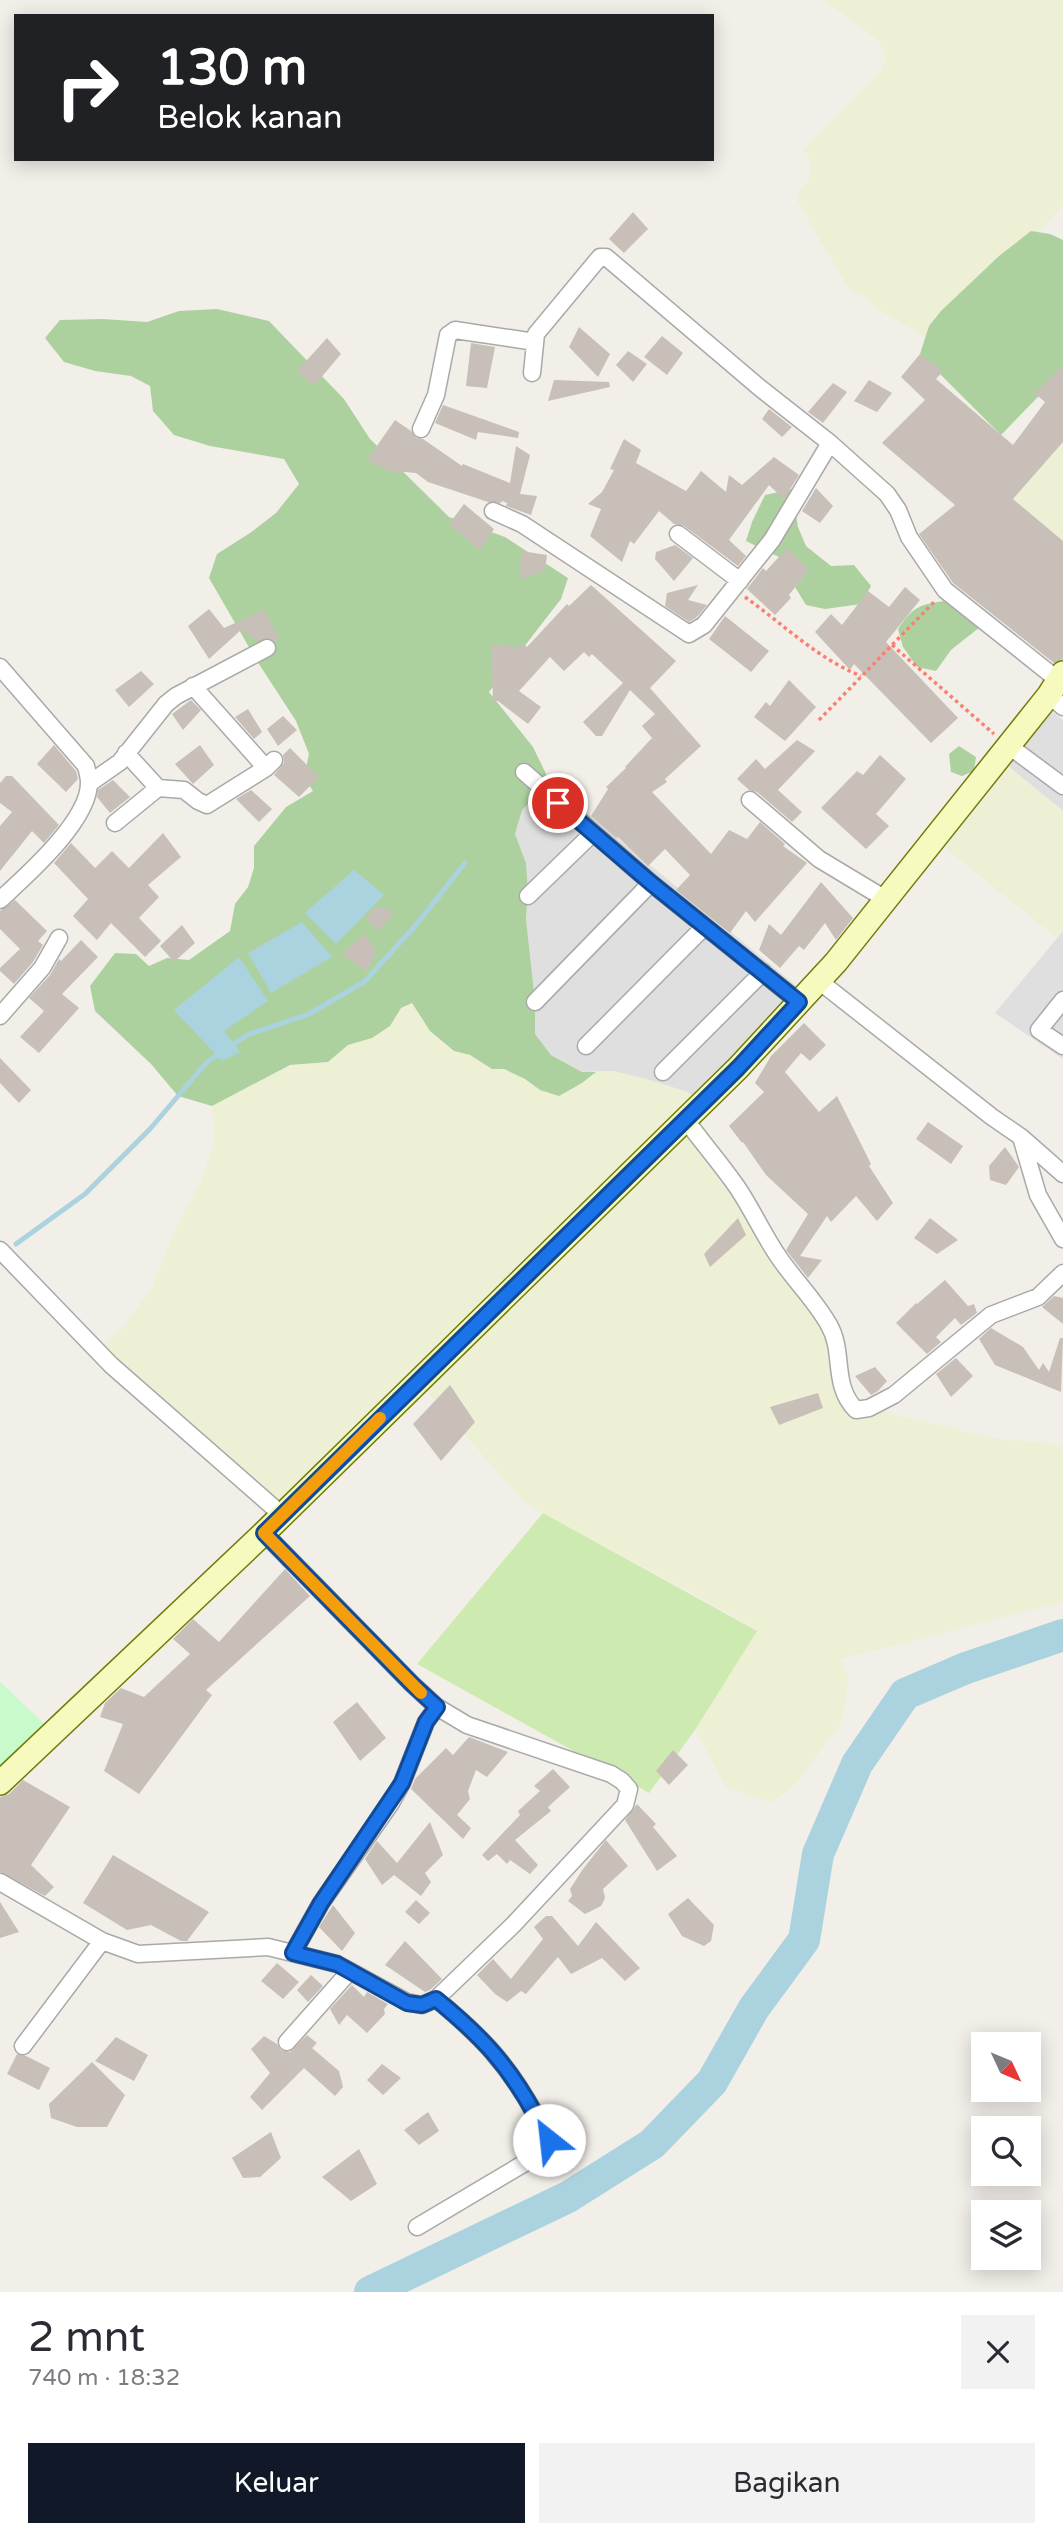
<!DOCTYPE html>
<html lang="id">
<head>
<meta charset="utf-8">
<style>
  body { margin:0; font-family:"Varela Round",sans-serif; background:#f2f2f3; color:#2b2b33; height:100vh; display:flex; flex-direction:column; font-size:26px; white-space:nowrap }
  * { box-sizing:border-box; margin:0 }
  p { font-size:23px; color:#7c7c81 }
  .icon { flex:none; width:38px; height:38px; fill:none; stroke:currentColor; stroke-width:2; stroke-linecap:round; stroke-linejoin:round }
  .map { position:relative; height:2292px; overflow:hidden }
  .details { display:flex; flex-direction:column; background:#fff; flex:1 }
  .details>* { flex:none }
  .top-card { position:absolute; left:14px; top:14px; width:700px; height:147px; border-radius:0px; box-shadow:0 4px 18px #0003; background:#202124; color:#fff; overflow:hidden }
  .needle { width:46px; rotate:134deg }
  .buttons { position:absolute; left:971px; top:2032px; display:grid; gap:14px }
  .buttons a { display:grid; place-items:center; width:70px; height:70px; border-radius:0px; background:#fff; box-shadow:0 4px 18px #0003; font-size:35px }
  .pin { position:absolute; display:grid; place-items:center; width:60px; height:60px; color:#fff; margin:-30px; border:4px solid #fff; border-radius:50%; box-shadow:0 2px 7px #0007 }
  .me { position:absolute; width:77px; margin:-38px; rotate:331deg; stroke-linejoin:round; filter:drop-shadow(0 0 5px #0008) }
  .turn { display:flex; align-items:center; gap:24px; height:147px; padding:0 28px; font-size:32px }
  .turn .icon { width:91px; height:91px; stroke-width:2.5 }
  .turn b { display:block; font-size:49px; line-height:60px }
  .round { display:grid; place-items:center; flex:none; width:74px; height:74px; border-radius:0px; background:#f2f2f3 }
  .headline { display:flex; align-items:center; justify-content:space-between; height:119px; padding:0 28px }
  h1 { font-size:42px; font-weight:600; line-height:52px }
  .primary-button { display:flex; gap:14px; margin-top:auto; padding:14px 28px }
  .primary-button a { flex:1; height:80px; border-radius:0px; background:#111827; color:#fff; font-size:28px; font-weight:600; line-height:80px; text-align:center }
  .primary-button a+a { background:#f2f2f3; color:#2b2b33 }
  .map>svg:first-child { display:block }
  .residential { fill:#e0dfdf }
  .farmland { fill:#eef0d5 }
  .grass { fill:#cdebb0 }
  .forest { fill:#add19e }
  .park { fill:#c8facc }
  .water { fill:#aad3df }
  .lines { fill:none; stroke-linecap:round; stroke-linejoin:round }
  .stream { stroke:#aad3df; stroke-width:5 }
  .river { stroke:#aad3df; stroke-width:32 }
  .building { fill:#c7bfb8 }
  .street-casing { stroke:#a9a9a9; stroke-width:19 }
  .secondary-casing { stroke:#707d05; stroke-width:26 }
  .path { stroke:#fa8072; stroke-width:3.5; stroke-dasharray:3.5 3.5; stroke-linecap:butt }
  .street { stroke:#fff; stroke-width:16 }
  .secondary { stroke:#f7fabf; stroke-width:23 }
  .route-casing { stroke:#114b97; stroke-width:18 }
  .route { stroke:#1a73e8; stroke-width:12 }
  .slow { stroke:#f59e0b; stroke-width:12 }
</style>
</head>
<body>
<div class="map">
<svg width="1063" height="2292" viewBox="0 0 1063 2292">
  <rect width="100%" height="100%" fill="#f2efe9"/>
  <path class="residential" d="M1050 710 1063 720V811L1009 767Z
    M550 782 806 994 701 1104 613 1071 582 1072 550 1054 535 1034V1001L526 919 528 891 526 863 515 834 521 810Z
    M1063 931V1059L995 1013Z"/>
  <path class="farmland" d="M824 0H1063V205L1043 228 940 328 925 337 874 307 864 296 849 289 797 201 799 192 810 178 811 163 804 149 882 70 886 58 879 41Z
    M1063 442V543L1013 499Z
    M1009 767 1063 811V931L1057 938 945 848Z
    M412 1003 430 1031 454 1051 469 1055 492 1069H502L525 1079 540 1090 558 1095 582 1083 597 1072 613 1071 643 1078 688 1092 701 1104 685 1119 809 1294 856 1410 869 1408 992 1438 1063 1445V1602L840 1659 849 1679 842 1722 796 1784 772 1802 726 1787 695 1730 756 1631 730 1614 526 1504 418 1382 280 1517 97 1350 124 1326 151 1289 180 1219 202 1179 214 1141 212 1106 289 1066 328 1062 348 1045 372 1038 390 1027 401 1009Z"/>
  <path class="grass" d="M543 1513 757 1631 695 1730 649 1793 417 1664Z"/>
  <path class="forest" d="M1031 231 1050 234 1063 240V371L1001 435 920 354 929 326 941 311 999 256Z
    M217 309 269 321 344 399 370 439 449 517 505 537 568 578 561 599 489 692 533 747 550 782 522 810 515 834 526 863 528 891 526 919 535 1001V1034L551 1055 582 1072H596L582 1083 559 1096 540 1090 525 1079 504 1069H492L470 1055 454 1051 430 1031 412 1003 401 1008 390 1026 372 1038 348 1045 328 1062 290 1065 212 1106 178 1096 151 1064 95 1011 90 986 115 953 136 954 149 966 167 958 189 960 230 931 235 904 248 887 254 868V846L286 807 313 791 304 777 309 754 296 721 257 661 209 578 217 554 250 533 276 513 299 484 284 459 210 446 174 435 153 411 150 386 131 376 95 371 64 362 45 338 60 320 103 319 147 322 179 311Z
    M792 489 798 527 806 546 831 566 854 565 871 586 861 604 825 609 806 605 795 587 808 571 746 541 752 522 765 495Z
    M944 601 980 627 951 650 936 671 917 667 903 647 898 629C913 607 918 605 944 601Z
    M959 746 976 757 974 771 962 776 951 772 949 754Z"/>
  <path class="park" d="M0 1682 53 1732 0 1784Z"/>
  <path class="water" d="M354 870 384 895 336 944 305 913Z
    M302 922 332 957 271 993 248 953Z
    M239 957 268 1001 224 1031 240 1052 222 1061 174 1010Z"/>
  <g class="lines">
    <path class="stream" d="M16 1244 85 1194 150 1129 207 1062 247 1035 309 1014 364 982 416 925 465 863"/>
    <path class="river" d="M370 2292 568 2197 652 2144 712 2082 754 2008 804 1940 818 1854 857 1764 905 1694 966 1668 1063 1635"/>
  </g>
  <path class="building" d="M633 212 648 229 624 253 609 239Z
    M579 327 610 354 598 377 569 347Z
    M662 336 683 353 667 375 644 357Z
    M327 338 341 354 314 386 297 371Z
    M471 343 495 347 487 388 466 386Z
    M628 351 647 364 633 382 616 365Z
    M920 354 943 371 936 379 1013 445 1045 402 1034 393 1063 365V442L1013 499 1063 541V659L1054 663 953 583 919 534 955 505 882 443 925 400 901 377Z
    M554 380 609 382 610 387 548 401Z
    M869 380 892 393 877 412 854 401Z
    M833 383 847 392 823 423 808 412Z
    M443 405 519 432 518 438 478 432 476 440 435 423Z
    M769 409 792 427 782 437 762 419Z
    M395 420 411 431 416 438 423 439 462 466 463 464 510 483 516 446 530 455 520 494 537 496 531 515 506 506 507 503 502 501 501 503 488 502 428 482 416 473 394 471 393 473 367 460Z
    M624 439 641 450 636 463 686 491 701 471 726 492 729 475 742 485 774 457 799 475 784 499 769 485 729 540 746 556 738 566 684 526 674 524 659 511 634 544 630 541 622 562 590 536 601 509 588 504 602 492 614 470 610 469Z
    M816 488 833 506 820 523 802 511Z
    M464 504 494 529 480 551 449 524Z
    M675 545 693 558 674 581 655 559 656 552Z
    M787 548 809 570 789 595 791 598 775 615 747 589 763 568 766 571Z
    M521 551 547 555 545 571 520 579Z
    M591 585 676 661 650 688 701 746 665 779 667 782 652 792 711 854 729 830 747 839 760 822 785 844 783 846 807 863 755 922 746 911 730 933 676 890 690 875 665 849 648 866 618 837 616 838 591 816 608 789 606 787 626 768 625 767 652 738 642 726 655 714 630 690 602 736H596L583 722 623 683 592 654 589 657 584 652 564 671 550 657 519 691 541 707 528 724 498 701H493L491 644 518 647 522 643 527 647 567 604 569 606Z
    M698 585 688 600 707 605 697 617 689 622 665 606 667 593Z
    M905 587 920 600 886 642 958 718 931 743 854 664 850 670 815 632 831 614 842 625 868 591 889 607Z
    M209 609 224 628 264 610 279 638 275 642 267 638 257 641 241 630 209 659 188 626Z
    M725 616 769 651 751 672 709 639Z
    M141 671 154 684 129 707 115 690Z
    M789 680 816 707 785 741 754 717 766 702 770 706Z
    M191 700 201 710 183 730 172 714Z
    M248 709 262 732 254 739 235 717Z
    M283 716 297 730 278 746 267 729Z
    M797 740 815 751 778 790 802 812 792 822 757 792 749 790 737 779 756 759 765 769Z
    M54 745 76 771 78 779 66 792 37 764Z
    M200 745 214 765 193 784 175 764Z
    M290 748 319 777 299 797 274 775 284 763 283 755Z
    M880 755 906 779 876 814 889 826 866 849 821 808 857 771 863 775Z
    M6 776H12L59 825 44 843 32 831 0 871V826L12 812 0 803V783Z
    M113 780 130 797 110 813 97 797 98 790Z
    M251 790 272 809 259 822 236 799Z
    M163 833 181 857 148 885 159 897 139 918 161 941 145 957 111 923 97 940 73 916 88 899 54 863 71 843 95 868 112 851 129 868Z
    M821 882 853 918 836 940 825 923 804 950 799 946 780 968 759 950 769 924 781 935Z
    M15 900 47 931 38 941 43 945 33 962 14 984 0 971V968L20 949 0 929V911Z
    M375 907 395 911 378 931 366 918Z
    M182 925 195 943 174 962 160 946Z
    M365 934 376 952 367 971 341 954Z
    M81 940 98 957 62 994 79 1008 39 1053 20 1037 44 1011 29 998 50 975 59 959 61 961Z
    M804 1023 826 1045 810 1061 801 1053 785 1072 819 1112 837 1096 871 1164 869 1166 893 1203 877 1221 856 1196 831 1222 827 1216 800 1256 822 1260 808 1278 786 1250 808 1214 766 1175 743 1142 742 1143 729 1126 764 1092 755 1083 771 1056Z
    M0 1058 31 1090 19 1103 0 1083Z
    M928 1122 963 1146 951 1164 916 1139Z
    M1005 1147 1019 1167 1006 1185 990 1180 989 1166Z
    M738 1218 746 1235 710 1267 704 1254Z
    M930 1218 958 1240 937 1254 914 1238Z
    M945 1280 968 1306 974 1304 977 1313 961 1325 955 1318 936 1337 941 1342 927 1354 896 1323 916 1303 917 1304Z
    M1054 1296 1063 1298V1324L1042 1307Z
    M991 1328 1023 1347 1039 1370 1043 1363 1049 1372 1060 1338H1063L1061 1392 995 1365 979 1339Z
    M956 1358 973 1376 951 1397 936 1374Z
    M875 1367 887 1381 878 1391 871 1395 855 1376Z
    M450 1385 475 1422 441 1461 413 1424Z
    M818 1393 823 1408 779 1425 770 1407Z
    M285 1569 310 1596 206 1690 212 1695 139 1794 104 1771 123 1724 100 1717 105 1703 121 1688 144 1697 190 1654 173 1639 193 1619 219 1642Z
    M357 1702 386 1738 360 1761 333 1722Z
    M469 1737 508 1752 487 1777 476 1770 468 1791 470 1799 457 1815 471 1828 463 1839 411 1789 415 1779 446 1748 453 1755Z
    M673 1750 688 1765 669 1785 656 1771Z
    M553 1769 570 1787 548 1807 551 1811 515 1840 538 1865 530 1874 510 1860 507 1864 497 1854 488 1861 482 1855 520 1815 518 1811 540 1791 534 1786Z
    M23 1780 70 1807 31 1865 54 1887 45 1896 0 1872V1797L9 1794Z
    M637 1804 656 1824 653 1827 677 1856 657 1871 625 1820Z
    M430 1822 443 1855 425 1873 431 1882 421 1896 394 1875 382 1885 365 1859 377 1841 397 1863Z
    M606 1840 628 1866 603 1889 605 1898 601 1906 585 1914 568 1901 572 1896 570 1889 583 1869Z
    M113 1855 209 1912 187 1941H181L151 1925 127 1930 83 1903Z
    M688 1898 714 1925 711 1941 704 1946 682 1936 668 1914Z
    M416 1900 430 1913 419 1924 405 1912Z
    M0 1902 19 1932 0 1938Z
    M333 1905 355 1933 342 1951 319 1927Z
    M546 1916H552L578 1946 596 1922 640 1968 625 1981 602 1958 571 1974 558 1957 526 1994 521 1991 507 2002 495 1994 477 1975 493 1959 511 1979 543 1939 534 1927Z
    M405 1941 442 1979 430 1990 425 1992 385 1965Z
    M277 1963 299 1982 283 1999 261 1981Z
    M311 1975 323 1986 308 2002 297 1990Z
    M352 1985 364 1997 367 1992 388 2004 384 2009 385 2014 367 2033 347 2015 339 2025 330 2009Z
    M307 2035 317 2043 312 2048 339 2071 343 2087 335 2096 304 2068 262 2110 250 2097 270 2073 251 2049 264 2036 277 2044 281 2050 290 2052Z
    M116 2037 148 2055 134 2081 95 2061Z
    M17 2054 26 2056 50 2068 39 2090 7 2074Z
    M92 2062 125 2095 107 2127H77L51 2118 49 2104Z
    M382 2064 401 2078 383 2095 367 2080Z
    M428 2112 439 2131 419 2145 404 2130Z
    M271 2132 281 2158 260 2177 243 2178 232 2158Z
    M359 2149 377 2184 351 2201 322 2177Z"/>
  <g class="lines">
    <g class="street-casing">
      <path id="street" d="M532 373 536 334 600 257H606L760 388 830 443 887 494 898 510 909 537 945 590 1058 680
        M421 429 436 395 448 335 455 330 535 342
        M493 511 522 524 689 634 704 625 772 540 830 443
        M678 534 740 581
        M0 667 86 766C87 771 89 777 89 782 90 820 27 875 0 900
        M193 686 266 768
        M1049 695 1063 707
        M1009 746 1063 786
        M126 753 158 788
        M524 772 651 883 799 1002
        M90 783 120 762 166 704 176 696 267 648
        M750 800 819 859 887 900
        M115 823 158 788 184 790 198 801 207 805 266 768 274 760
        M528 896 592 834
        M819 981 992 1117 1021 1137 1038 1195 1063 1239
        M1063 1000 1039 1030 1063 1046
        M535 1002 651 883
        M0 1016 42 968 59 938
        M586 1046 704 927
        M663 1072 763 972
        M685 1119C702 1142 721 1164 737 1187 752 1209 763 1234 778 1256 794 1280 815 1300 829 1325 845 1353 831 1384 856 1410L869 1408 894 1395 991 1315 1038 1297 1063 1273
        M1021 1137 1063 1174
        M0 1250 111 1365 282 1515
        M0 1882 102 1941 138 1954 268 1947 337 1964 407 2002 422 2005 436 1999 513 1925 625 1805 629 1789 622 1781 611 1774 467 1725 437 1707 412 1684 264 1533
        M293 1953 321 1903 391 1803 402 1783 426 1722 437 1707
        M287 2042 350 1971
        M23 2046 102 1941
        M417 2227 528 2161 544 2149 549 2140C547 2130 541 2124 536 2116 509 2065 480 2035 436 1999"/>
    </g>
    <g class="secondary-casing">
      <path id="secondary" d="M0 1783 264 1533 738 1068 836 962 1049 695 1063 673"/>
    </g>
    <path class="path" d="M745 597C783 624 818 659 861 676
      M892 645 994 734
      M819 720 934 602"/>
    <use href="#street" class="street"/>
    <use href="#secondary" class="secondary"/>
  </g>
  <g class="lines">
    <g class="route-casing">
      <path id="route" d="M549 2140C547 2130 541 2124 536 2116 508 2064 481 2036 436 1999L422 2005 407 2003 337 1964 293 1953 321 1903 402 1783 426 1722 437 1707 412 1684 264 1533 738 1068 799 1002 651 883 558 803"/>
    </g>
    <use href="#route" class="route"/>
    <path class="slow" d="M380 1418 264 1533 421 1693"/>
  </g>
</svg>
<div class="buttons">
<a><svg class="needle" viewBox="-14 -14 28 28"><path d="M0-13l5 13h-10z" fill="#e53935"/><path d="M0 13l5-13h-10z" fill="#7c7c81"/></svg></a>
<a><svg class="icon" aria-label="search" viewBox="0 0 24 24"><circle cx="10" cy="10" r="6"/><path d="M15 15l6 6"/></svg></a>
<a><svg class="icon" aria-label="layers" viewBox="0 0 24 24"><path d="M12 4l9 5-9 5-9-5zM3 14l9 5 9-5"/></svg></a>
</div>
<div class="pin" style="left:558px;top:803px;background:#d93025"><svg class="icon" aria-label="arrive" viewBox="0 0 24 24"><path d="M6 21V4h12l-3 4 3 4H6"/></svg></div>
<svg class="me" style="left:549px;top:2140px" viewBox="-20 -20 40 40"><circle r="19" fill="#fff"/><path d="M0-13L10 11 0 6-10 11z" fill="#1a73e8"/></svg>
<div class="top-card">
<div class="turn"><svg class="icon" aria-label="right" viewBox="0 0 24 24"><path d="M7 20v-9h11M14 6l5 5-5 5"/></svg><div><b>130 m</b>Belok kanan</div></div>
</div>
</div>
<section class="details">
<div class="headline"><div><h1>2 mnt</h1><p>740 m · 18:32</p></div><a class="round"><svg class="icon" aria-label="close" viewBox="0 0 24 24"><path d="M6 6l12 12M18 6L6 18"/></svg></a></div>
<div class="primary-button"><a>Keluar</a><a>Bagikan</a></div>
</section>
</body>
</html>
